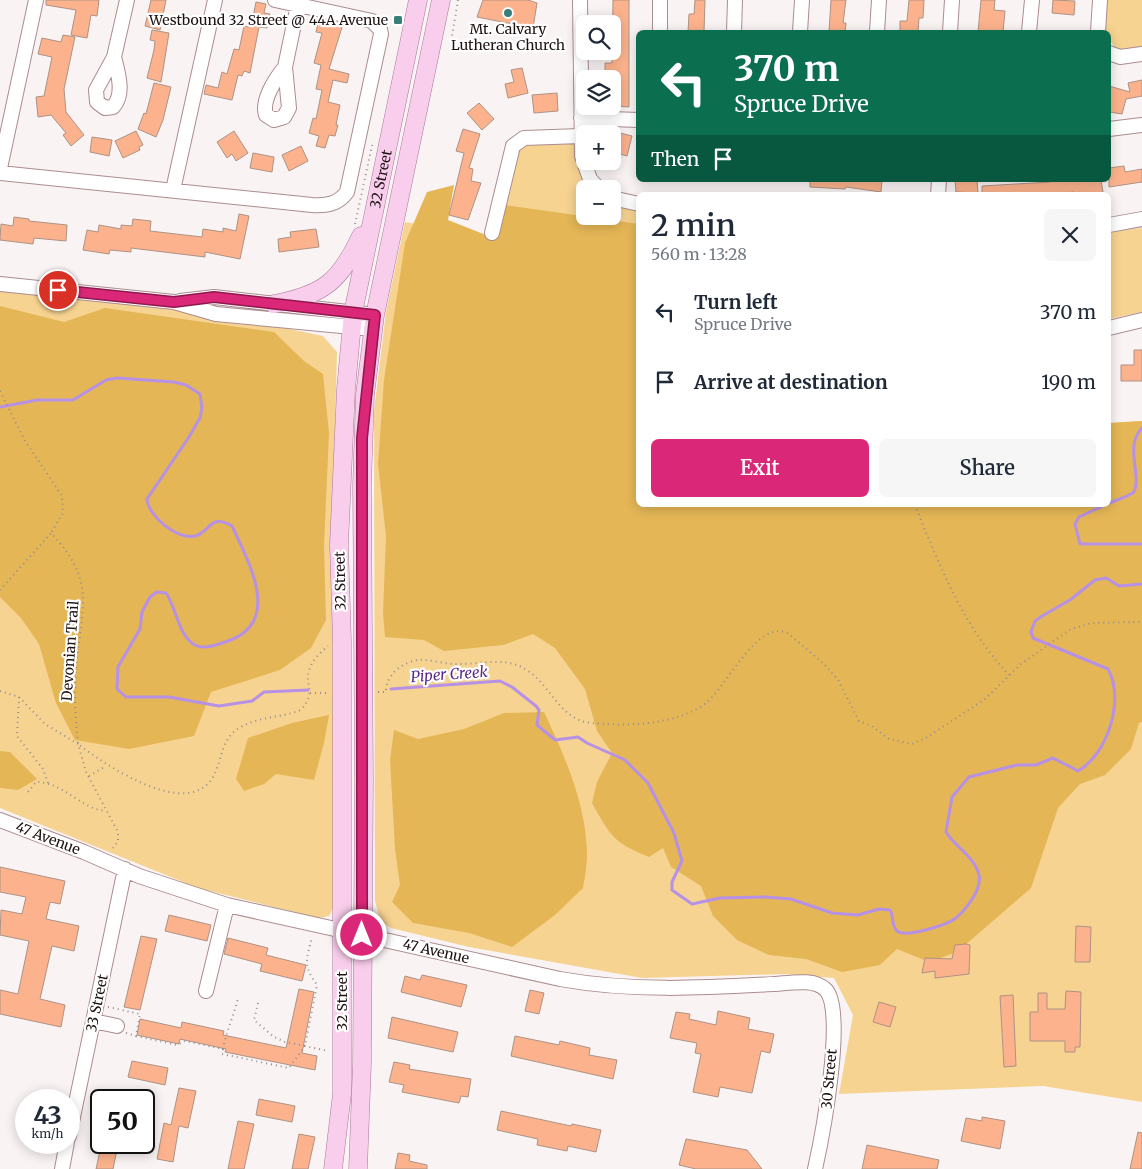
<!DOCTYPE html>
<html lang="en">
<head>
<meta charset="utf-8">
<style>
  body { margin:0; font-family:Merriweather,serif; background:#f6f6f7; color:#1f2937; height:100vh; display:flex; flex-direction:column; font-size:19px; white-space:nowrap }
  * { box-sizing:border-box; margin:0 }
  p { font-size:16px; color:#747a83 }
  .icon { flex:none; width:28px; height:28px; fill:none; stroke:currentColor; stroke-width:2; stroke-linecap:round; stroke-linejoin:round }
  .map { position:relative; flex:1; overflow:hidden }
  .sheet { position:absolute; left:636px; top:192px; width:475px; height:315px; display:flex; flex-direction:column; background:#fff; border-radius:8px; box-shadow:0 2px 12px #0003 }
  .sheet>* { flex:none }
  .guide { position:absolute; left:636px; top:30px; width:475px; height:152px; border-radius:8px; box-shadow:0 2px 12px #0003; background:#0b6e4f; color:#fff; overflow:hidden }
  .buttons { position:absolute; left:576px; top:15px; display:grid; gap:10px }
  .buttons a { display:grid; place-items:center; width:45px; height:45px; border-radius:8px; background:#fff; box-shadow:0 2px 12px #0003; font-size:25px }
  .speed { position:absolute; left:15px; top:1089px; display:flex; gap:10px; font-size:25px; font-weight:700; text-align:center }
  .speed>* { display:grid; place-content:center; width:65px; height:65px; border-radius:50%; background:#fff; box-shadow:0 2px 12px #0003; line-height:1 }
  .speed small { font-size:12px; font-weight:400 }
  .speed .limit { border:2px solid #111; border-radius:8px; background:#fff; color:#111 }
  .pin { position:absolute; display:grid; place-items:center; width:42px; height:42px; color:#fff; margin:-21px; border:2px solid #fff; border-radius:50%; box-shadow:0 1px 5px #0007 }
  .me { position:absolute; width:55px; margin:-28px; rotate:0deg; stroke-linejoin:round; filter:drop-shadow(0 0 4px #0008) }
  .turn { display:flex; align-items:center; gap:18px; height:105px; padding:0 15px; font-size:22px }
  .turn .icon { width:65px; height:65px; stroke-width:2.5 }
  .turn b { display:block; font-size:35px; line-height:42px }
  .then { display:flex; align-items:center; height:48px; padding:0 15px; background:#0003; gap:10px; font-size:19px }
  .round { display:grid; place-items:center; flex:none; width:52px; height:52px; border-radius:8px; background:#f6f6f7 }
  .summary { display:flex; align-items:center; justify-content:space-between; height:85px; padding:0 15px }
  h1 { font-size:30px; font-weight:600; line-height:38px }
  .primary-button { display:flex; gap:10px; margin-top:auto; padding:10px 15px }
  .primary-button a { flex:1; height:58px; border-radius:8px; background:#db2777; color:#fff; font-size:20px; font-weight:600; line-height:58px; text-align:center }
  .primary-button a+a { background:#f6f6f7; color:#1f2937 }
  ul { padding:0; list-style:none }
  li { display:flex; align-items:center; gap:15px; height:70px; padding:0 15px }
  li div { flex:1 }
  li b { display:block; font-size:19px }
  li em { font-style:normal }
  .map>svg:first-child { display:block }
  .green { fill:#f6d391 }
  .forest { fill:#e4b656 }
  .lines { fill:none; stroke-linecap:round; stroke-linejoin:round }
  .stream { stroke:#b691e5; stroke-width:3 }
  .building { fill:#fcb38d; stroke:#ad9284 }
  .minor-casing { stroke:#ac8c8f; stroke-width:16 }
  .major-casing { stroke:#aa7798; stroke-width:19 }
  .path { stroke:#978d8e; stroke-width:2; stroke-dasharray:1 4; stroke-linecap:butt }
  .minor { stroke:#fff; stroke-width:14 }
  .major { stroke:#f9ceec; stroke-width:18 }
  .route-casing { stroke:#8e194d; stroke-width:12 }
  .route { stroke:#db2777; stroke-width:9 }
  .poi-dot { fill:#387f79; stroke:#fff; stroke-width:2 }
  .labels { text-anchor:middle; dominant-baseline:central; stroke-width:4.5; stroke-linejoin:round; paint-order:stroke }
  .poi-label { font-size:14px; fill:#1e1213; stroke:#fff; text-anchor:end }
  .street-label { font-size:14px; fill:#1e1213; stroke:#fff }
  .water-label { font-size:15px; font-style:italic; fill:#5a288a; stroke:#fff }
</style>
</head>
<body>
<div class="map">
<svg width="1142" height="1169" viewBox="0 0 1142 1169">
  <rect width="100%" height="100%" fill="#faf3f4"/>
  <path class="green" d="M1106 0H1142V48L1118 53 1109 39V32H1104Z
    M581 136 599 189H585V216H612L613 198 639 204V505H1109V423L1142 421V1102L1043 1086 839 1094 853 1015 834 978 785 974 642 978 469 947 391 928 380 921 375 900 374 411 386 312 405 222 491 237 513 146Z
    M1142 228V312L1109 319V232Z
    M0 284 216 314 323 336 337 352 332 542 334 907 329 916 318 918 198 888 0 808Z"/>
  <path class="forest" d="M454 185 448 220 491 237 504 205 639 224V505H1109V423L1142 421V722L1139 723 1131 749 1105 775 1080 784 1058 808 1031 888 957 952 929 962 897 949 880 965 842 972 806 959 769 955 737 940 713 916 701 886 671 867 663 848 649 857C612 842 611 836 592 803L597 782 612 753 597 731 585 689 555 648 533 634 503 645 444 651 424 640 385 637 383 613 386 536 378 464 384 380 405 243 427 192Z
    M0 306 64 322 105 308 274 332 304 361 323 374 329 433 324 546 326 620 311 648 280 670 211 692 194 736 129 749 75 740 56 703 39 644 21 618 0 597Z
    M544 712C565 757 586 803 587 854 587 865 585 877 583 888L555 915 512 947 469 933 413 923 392 902 400 885 395 849 390 760 394 730 418 739 464 729 504 713Z
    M329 715 324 743 314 780 276 774 264 784 244 791 236 779 248 738 292 723Z
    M0 751 10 752 37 779 18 790 0 788Z"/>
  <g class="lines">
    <path class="stream" d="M0 407 37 400H73L106 380 117 378 174 382 186 385 200 394 202 408 200 418 189 437 147 499C148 516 177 540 195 536 211 532 209 513 232 526 249 563 284 624 225 642 216 645 201 651 192 643 178 633 176 607 166 593L157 592 150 597 142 612 140 629 118 667 117 689 126 697H169L219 706 252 701 264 692 308 690
      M1109 503C1117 500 1127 497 1134 492 1142 475 1124 446 1142 428
      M1105 505 1079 517 1075 524 1080 544H1142
      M391 689 500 681 512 687 536 706 539 710 537 725 555 740 578 737 587 743 625 760 648 783 674 833 682 861 672 882V890L692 904 720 898 765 897 791 899 832 913 858 915 879 909 890 910C894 916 891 926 897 931 906 938 947 925 956 918 966 909 982 890 979 875 975 857 954 846 946 832L952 797 969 777 1017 765H1036L1053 758 1078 771C1108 754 1125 699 1108 669L1033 638 1031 632 1035 621 1042 616 1070 600 1095 580 1106 578 1119 586 1142 584"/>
  </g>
  <path class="building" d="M46 0H99L97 16 91 15 87 38 71 35 76 10 46 5Z
    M151 0H166L160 30 145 26Z
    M483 0H528L537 3 533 28 477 17Z
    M613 0H629V107L612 106V79L605 78V63H612Z
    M695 0H705L704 32H688L689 14H694Z
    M831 0H846L843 23H846L845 32H829Z
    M909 0H924L923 18H919L918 32H900V21H907Z
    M981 0H995L994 10 1005 11 1003 32H978Z
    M1053 0 1075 1 1074 15 1052 13Z
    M256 2 266 4 264 13 270 14 267 28 259 27 250 73 244 71 242 76 238 75 232 100 204 94 206 85 218 88 222 72 227 74 234 49 239 50 244 26 251 27Z
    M319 18 343 24 329 69 349 74 347 83 333 80 328 102 340 105 336 125H338L335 136 329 135 325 148 316 146 319 136 309 133 313 118 316 119 322 90 316 89 321 65 314 63 322 33 316 32Z
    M152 30 169 33 161 82 147 78 154 50 155 41 150 40Z
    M63 35 75 37 64 89 66 112 84 135 71 146 63 135 66 133 51 115 38 117 36 97 44 96 52 57 38 54 42 38 61 42Z
    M522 68 528 93 508 98 505 84 514 82 511 70Z
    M1142 80V96L1126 99 1122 114 1109 112V86L1130 92 1128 83Z
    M154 83 171 87 163 120 156 137 138 129 144 113 146 114Z
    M557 93 558 111 534 113 532 95Z
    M479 103 494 119 482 130 467 113Z
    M463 129 480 134 469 168 473 169 471 181 481 183 468 220 449 215 464 153 456 151Z
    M136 131 143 145 139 147 140 150 123 158 115 141Z
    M234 131 248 153 236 161 232 154 227 158 217 142Z
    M612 131 632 136 627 156 612 152Z
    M92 137 112 140 109 156 90 152Z
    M301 146 308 161 289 171 282 155Z
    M253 153 274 157 272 172 250 168Z
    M1124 166 1125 172 1142 169V182L1109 187V168Z
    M810 180H882L881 192 846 187 845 189 810 187Z
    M955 180H977L978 193 956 192Z
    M1049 180H1101L1103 192 1089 195H1077L1074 192 1049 195H982V186L1050 182Z
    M239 214 249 216 240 259 205 252V257L131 248V252L110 250 109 254 83 250 87 230 98 232 99 225 121 229V225L132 226 133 219 151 221 150 231 202 237 203 229 223 232V228L236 231Z
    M14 217 29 219V221L67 225 66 241 34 238 33 244 0 240 1 224 13 226Z
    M316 229 319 247 279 252 278 239 291 237 290 232Z
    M1134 350H1142V381H1121V365H1134Z
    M0 867 65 881 60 904 50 902 46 919 79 926 74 951 52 946 40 999 65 1005 61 1027 0 1014V990L18 994 29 941 0 935 1 910 22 914 26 897 0 892Z
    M169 915 211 925 207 941 165 931Z
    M1076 926 1091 927 1090 962H1075Z
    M141 936 157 939 140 1010 124 1007Z
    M228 938 268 948 266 955 306 965 302 981 260 971 262 964 224 954Z
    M966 944 970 945 969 974 935 978V971L922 973 925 958 952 959 955 945Z
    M422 975 467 985 461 1007 401 992 405 976 420 980Z
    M299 989 314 992 302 1053 317 1056 315 1070 225 1052 226 1049 180 1039 179 1044 137 1035 140 1019 181 1028 182 1022 224 1031 223 1035 286 1048Z
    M530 990 544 993 539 1014 525 1011Z
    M1066 991 1081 992 1080 1047H1075V1052H1065V1041H1030V1012H1038V993H1047V1009H1065Z
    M1013 995 1016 1066 1004 1067 1000 996Z
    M879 1002 896 1007 890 1027 873 1022Z
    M718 1011 750 1018 748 1029 774 1034 770 1053 761 1051 752 1093 720 1087 718 1097 693 1092 701 1054 695 1053 697 1043 670 1038 676 1012 690 1014 689 1019 716 1025Z
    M392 1017 458 1032 453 1052 388 1038Z
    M515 1036 559 1045 560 1041 590 1048 589 1055 617 1060 613 1079 511 1056Z
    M132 1061 168 1068 165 1085 128 1077Z
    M394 1062 410 1065 409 1069 471 1079 468 1097 461 1096 459 1103 402 1092 404 1085 389 1082Z
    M179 1088 196 1091 188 1128 179 1126 173 1162 157 1159 164 1123 171 1125Z
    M107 1091 133 1096 132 1100H105Z
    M259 1099 295 1106 292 1122 256 1115Z
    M501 1111 571 1126 572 1124 601 1130 596 1152 568 1146 567 1151 537 1145 538 1139 497 1130Z
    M982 1117 1005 1121 1000 1149 961 1141 966 1118 982 1121Z
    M238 1121 254 1124 244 1169H228Z
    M1138 1132 1142 1133V1169H1130Z
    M299 1134 315 1137 308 1169H292Z
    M686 1139 747 1150 762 1169H696L679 1165Z
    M102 1142H113L112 1149 117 1150 113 1169H96Z
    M867 1145 939 1160 937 1169H862Z
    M398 1153 410 1155 409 1161 427 1165V1169H395Z"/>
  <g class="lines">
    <g class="minor-casing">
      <path id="minor" d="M580 0 582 156 590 179 599 189
        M660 0V32
        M734 32 735 0
        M800 32 802 0
        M877 32 879 0
        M950 32 952 0
        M1029 32 1032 0
        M1098 32 1100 0
        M1109 53 1120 57 1142 54
        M114 57C118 73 125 94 113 107L105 108 97 102 96 90 114 57 127 0
        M285 67C276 78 261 100 266 115L274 120 284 117 289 108 285 67 299 0
        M581 118 639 120
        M1109 129 1142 125
        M0 168 36 0
        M0 173 312 205C327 206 338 204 347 192L381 34 380 29 372 21 275 0
        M173 190 215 0
        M938 195 939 180
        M612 198 639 204
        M1109 225 1142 219
        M492 233 513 146 524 138 581 136
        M0 284 174 302 216 314 373 329
        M180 301 214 297 375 315
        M1109 328 1142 320
        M0 820 84 852 139 876 227 905 560 979C632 992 702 988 775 984 790 983 815 978 826 990 846 1012 822 1138 815 1169
        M206 991 227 905
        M93 1021 117 1026
        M69 1136 125 869
        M62 1169 67 1142"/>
    </g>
    <g class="major-casing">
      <g id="major">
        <path d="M274 304C324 295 340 281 361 236"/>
        <path id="s1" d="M333 1169 342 1094V641L339 545 346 389 353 313 418 0"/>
        <path d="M358 1169 362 1064 364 781 362 485 365 395 375 315 441 0"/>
      </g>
    </g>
    <path class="path" d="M458 0 451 42 460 45
      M355 224 373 141
      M0 391 24 439 62 496 63 513 51 533
      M915 505C939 565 964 628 1009 675
      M0 590 51 533C93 578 84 601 77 657 74 686 75 715 78 744 104 764 187 821 213 777 223 759 220 740 239 728 259 716 281 718 301 710 318 690 303 685 310 668 313 659 321 652 328 646
      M0 691 19 697 45 724 78 744 86 772 118 832V841L113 848
      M378 692H386C386 678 396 667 410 662 423 656 441 664 455 664 478 665 504 656 525 669 551 684 559 720 591 723 627 726 669 726 702 706 726 691 757 616 789 634L824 664 838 680 859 721 872 726 889 739 912 744 926 738 985 699 1021 664 1071 629 1092 623 1142 622
      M310 693H326
      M19 697 17 736 43 769 48 783
      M89 776 106 766
      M28 792 36 782C64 782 80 809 106 811
      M258 1003 254 1020 274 1037 285 1042 305 1046 317 985C303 965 306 961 312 937
      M108 1007 140 1014 136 1036 177 1045 185 1041 223 1049 222 1054 289 1068 305 1046 328 1051
      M126 1033 136 1036
      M223 1049C226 1031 234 1016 238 998"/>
    <use href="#minor" class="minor"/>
    <use href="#major" class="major"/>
  </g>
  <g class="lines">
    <g class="route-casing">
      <path id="route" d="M58 290 174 302 214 297 375 315 362 438V935"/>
    </g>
    <use href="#route" class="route"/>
  </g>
  <g class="poi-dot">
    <circle cx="508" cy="13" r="5"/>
    <rect x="393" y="15" width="10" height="10" rx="2.5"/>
  </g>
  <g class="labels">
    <g class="poi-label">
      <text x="388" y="20">Westbound 32 Street @ 44A Avenue</text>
      <text x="508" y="29" text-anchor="middle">Mt. Calvary<tspan x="508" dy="16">Lutheran Church</tspan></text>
    </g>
    <g class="street-label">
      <text stroke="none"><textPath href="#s1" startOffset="994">32 Street</textPath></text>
      <text transform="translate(340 581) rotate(-91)">32 Street</text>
      <text transform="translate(70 651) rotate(-86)">Devonian Trail</text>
      <text transform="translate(48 838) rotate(21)">47 Avenue</text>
      <text transform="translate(436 951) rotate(13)">47 Avenue</text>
      <text transform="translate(342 1001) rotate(-90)">32 Street</text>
      <text transform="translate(97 1003) rotate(-78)">33 Street</text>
      <text transform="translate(829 1079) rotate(-85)">30 Street</text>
    </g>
    <g class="water-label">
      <text transform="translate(449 674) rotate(-4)">Piper Creek</text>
    </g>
  </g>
</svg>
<div class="buttons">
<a><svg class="icon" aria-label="search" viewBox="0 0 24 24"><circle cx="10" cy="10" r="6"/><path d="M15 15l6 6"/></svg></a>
<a><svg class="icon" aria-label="layers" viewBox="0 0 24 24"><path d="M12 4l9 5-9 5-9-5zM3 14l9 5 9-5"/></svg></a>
<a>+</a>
<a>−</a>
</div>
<div class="speed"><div>43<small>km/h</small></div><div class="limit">50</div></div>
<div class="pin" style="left:58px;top:290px;background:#d93025"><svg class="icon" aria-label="arrive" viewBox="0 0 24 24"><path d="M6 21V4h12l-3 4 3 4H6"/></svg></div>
<svg class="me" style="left:362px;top:935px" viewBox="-20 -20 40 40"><circle r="17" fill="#db2777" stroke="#fff" stroke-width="3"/><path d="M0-11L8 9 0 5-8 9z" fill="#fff"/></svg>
<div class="guide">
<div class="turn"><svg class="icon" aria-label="left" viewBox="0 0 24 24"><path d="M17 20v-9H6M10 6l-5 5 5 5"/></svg><div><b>370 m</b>Spruce Drive</div></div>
<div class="then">Then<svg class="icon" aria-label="arrive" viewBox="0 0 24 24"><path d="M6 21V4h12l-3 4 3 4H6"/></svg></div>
</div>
<section class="sheet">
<div class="summary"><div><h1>2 min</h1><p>560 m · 13:28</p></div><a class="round"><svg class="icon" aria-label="close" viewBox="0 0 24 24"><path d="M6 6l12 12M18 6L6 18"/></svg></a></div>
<ul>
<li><svg class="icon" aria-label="left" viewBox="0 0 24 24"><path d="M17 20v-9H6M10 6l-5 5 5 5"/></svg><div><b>Turn left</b><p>Spruce Drive</p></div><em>370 m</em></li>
<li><svg class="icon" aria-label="arrive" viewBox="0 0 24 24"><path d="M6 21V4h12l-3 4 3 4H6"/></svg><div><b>Arrive at destination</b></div><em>190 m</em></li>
</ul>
<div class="primary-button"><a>Exit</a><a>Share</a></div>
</section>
</div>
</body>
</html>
